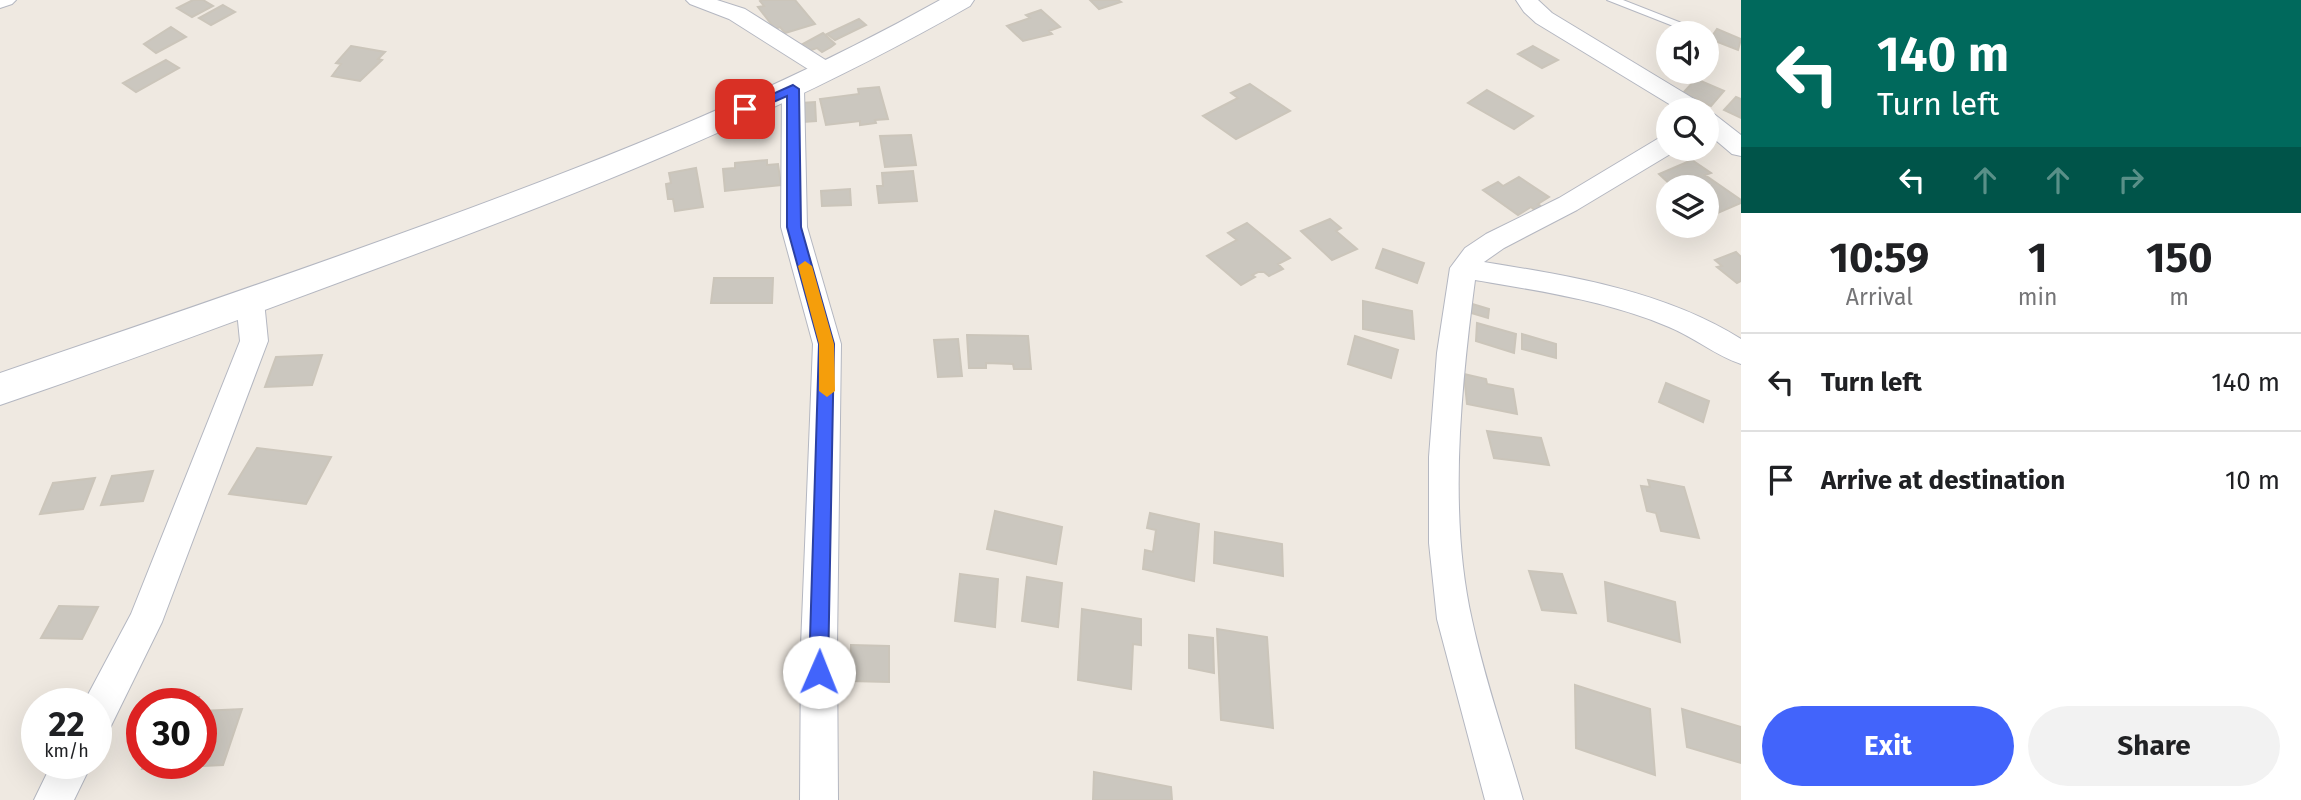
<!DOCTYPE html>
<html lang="en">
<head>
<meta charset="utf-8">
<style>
  body { margin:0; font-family:"Fira Sans",sans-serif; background:#f2f2f2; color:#202124; height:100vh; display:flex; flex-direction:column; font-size:26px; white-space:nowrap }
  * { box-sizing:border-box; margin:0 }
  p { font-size:23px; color:#757577 }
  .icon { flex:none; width:38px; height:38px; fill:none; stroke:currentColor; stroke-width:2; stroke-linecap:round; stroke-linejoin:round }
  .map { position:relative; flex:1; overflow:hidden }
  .details { display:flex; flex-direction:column; background:#fff; width:560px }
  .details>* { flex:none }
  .guide { background:#00695c; color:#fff; overflow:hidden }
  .controls { position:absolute; left:1656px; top:21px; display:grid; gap:14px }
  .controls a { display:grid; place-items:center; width:63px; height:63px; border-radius:50%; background:#fff; box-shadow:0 7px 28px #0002; font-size:35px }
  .speed { position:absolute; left:21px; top:688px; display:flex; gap:14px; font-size:35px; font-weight:700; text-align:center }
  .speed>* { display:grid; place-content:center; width:91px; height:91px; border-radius:50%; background:#fff; box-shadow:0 7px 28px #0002; line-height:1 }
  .speed small { font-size:18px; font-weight:400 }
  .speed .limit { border:10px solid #d22; background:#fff; color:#111 }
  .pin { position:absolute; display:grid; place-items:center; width:60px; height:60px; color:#fff; margin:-30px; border-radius:14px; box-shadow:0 4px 10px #0006 }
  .me { position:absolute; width:77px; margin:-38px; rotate:1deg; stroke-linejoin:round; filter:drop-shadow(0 0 5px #0008) }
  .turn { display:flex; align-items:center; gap:24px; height:147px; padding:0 21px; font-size:32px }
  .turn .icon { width:91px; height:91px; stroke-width:2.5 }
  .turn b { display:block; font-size:49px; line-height:60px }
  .lanes { display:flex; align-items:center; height:66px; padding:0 21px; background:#0003; justify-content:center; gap:35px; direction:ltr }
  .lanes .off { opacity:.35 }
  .eta { display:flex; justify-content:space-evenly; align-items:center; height:119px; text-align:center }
  .eta b { font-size:42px; font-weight:700; line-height:49px }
  .cta { display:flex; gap:14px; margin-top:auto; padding:14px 21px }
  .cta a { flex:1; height:80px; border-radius:42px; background:#4264fb; color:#fff; font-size:28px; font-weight:700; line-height:80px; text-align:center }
  .cta a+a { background:#f2f2f2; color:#202124 }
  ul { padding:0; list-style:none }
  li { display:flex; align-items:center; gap:21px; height:98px; padding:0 21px; border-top:2px solid #e0e0e0 }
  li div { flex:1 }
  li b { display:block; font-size:26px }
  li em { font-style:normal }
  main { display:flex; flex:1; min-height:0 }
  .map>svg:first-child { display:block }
  .building { fill:#cbc7bf; stroke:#cbc5ba; stroke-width:2 }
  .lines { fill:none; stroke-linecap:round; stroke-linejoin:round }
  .service-casing { stroke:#b4b7c1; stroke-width:2 }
  .minor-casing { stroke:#b4b7c1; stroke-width:2 }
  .tertiary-casing { stroke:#b4b7c1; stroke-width:2 }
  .service { fill:#fff; fill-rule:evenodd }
  .minor { fill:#fff; fill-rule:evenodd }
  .tertiary { fill:#fff; fill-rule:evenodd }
  .route { fill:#4264fb; stroke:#2b41a3; stroke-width:2 }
  .slow { fill:#f59e0b }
</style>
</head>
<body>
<main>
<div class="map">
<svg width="1741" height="800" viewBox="0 0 1741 800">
  <rect width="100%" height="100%" fill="#efe9e1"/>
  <path class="building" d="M193 0H203L213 6 192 17 177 8Z
    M795 0 815 24 785 33 780 27 775 29 758 7 764 6 760 1 762 0Z
    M1090 0H1118L1121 2 1099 9Z
    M223 5 235 12 211 25 199 18Z
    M1041 10 1060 27 1049 31 1052 34 1023 41 1007 26 1030 18 1026 15Z
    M859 19 866 25 835 40 827 34Z
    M171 27 186 37 156 53 144 44Z
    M1717 29 1741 39 1738 50 1710 39Z
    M823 33 835 44 831 47 822 52 817 48 808 51 801 45Z
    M351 46 385 52 378 59 382 60 360 81 332 76 341 64 336 63Z
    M1533 46 1558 60 1542 68 1518 54Z
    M166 60 179 68 136 92 123 83Z
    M1696 79 1724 91 1711 106 1683 93Z
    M1250 84 1290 111 1236 139 1203 116 1238 98 1231 93Z
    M879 87 888 119 875 120 876 123 860 125V121L826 125 820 99 859 94 858 89Z
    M1487 90 1533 116 1514 129 1468 103Z
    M1736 97 1741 99V118L1724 110Z
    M815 102 816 121 803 122 801 103Z
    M911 135 916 165 885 167 880 136Z
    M767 160V165L778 164 781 185 725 191 723 169 735 168V163Z
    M1692 160 1711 173 1705 175 1741 200V203L1715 214 1706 208V187H1673L1659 174Z
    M696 168 703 207 675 211 673 199H668L666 184 671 183 669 173Z
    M913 171 917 201 879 203 877 186H883L882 173Z
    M1519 177 1549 197 1538 204 1543 208 1537 212 1531 207 1518 215 1483 190 1498 182 1503 186Z
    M850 189 851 205 822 206 821 191Z
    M1330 219 1341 228 1336 231 1357 249 1332 260 1301 231Z
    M1247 223 1290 258 1278 264 1283 269 1269 276 1264 272H1258L1252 275 1255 277 1241 285 1207 256 1237 240 1228 233Z
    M1383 249 1424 263 1417 283 1376 268Z
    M1736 252 1741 257V281L1737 283 1717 267 1722 266 1715 260Z
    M714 278H773L772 303H711Z
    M1363 301 1412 311 1414 339 1363 329Z
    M1469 303 1489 309 1488 318 1468 312Z
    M1477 323 1516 334 1514 353 1476 341Z
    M1522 334 1556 344V358L1522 349Z
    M967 335 1028 336 1031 369H1014L1013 364 986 363V368H969Z
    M1355 336 1398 350 1391 378 1348 364Z
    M958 339 962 376 938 377 934 340Z
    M322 355 312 385 265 387 276 357Z
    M1464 374 1486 379 1487 384 1513 389 1517 414 1467 404Z
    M1666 383 1709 401 1703 422 1659 402Z
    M1487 431 1541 438 1549 465 1494 458Z
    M257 448 331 457 306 504 229 494Z
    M153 471 143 501 101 505 112 476Z
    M95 478 83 509 40 514 53 483Z
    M1648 480 1684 487 1699 538 1661 531 1656 513 1647 511 1641 486 1650 487Z
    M995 511 1062 527 1056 564 987 549Z
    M1150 513 1199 524 1194 581 1143 569 1145 550 1153 552 1156 530 1147 528Z
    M1215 532 1282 544 1283 576 1214 563Z
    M1529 571 1562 574 1576 613 1542 610Z
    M960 574 998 579 995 627 955 621Z
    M1027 577 1062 583 1058 627 1022 621Z
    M1605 582 1675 602 1680 642 1608 621Z
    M59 606 98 607 82 639 41 638Z
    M1082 609 1141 619V645L1133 644 1131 689 1078 680Z
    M1217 629 1267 637 1273 728 1221 720Z
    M1189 635 1213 638 1214 673 1189 668Z
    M851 645 889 646V682L850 681Z
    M1575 685 1650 709 1655 775 1576 748Z
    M199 697 197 704H166L168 698Z
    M242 709 223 765 142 769 144 763H201V711Z
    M1682 709 1741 727V763L1687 747Z
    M1094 772 1171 787 1172 800H1093Z"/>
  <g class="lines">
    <g class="service-casing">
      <path id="service" d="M1607 0H1623L1702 31 1691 33Z"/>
    </g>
    <g class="minor-casing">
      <path id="minor" d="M0 0H16L12 4 0 8Z
        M686 0H717L745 9 835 66 838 71 835 76H819L729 19 690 4Z
        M1516 0H1538L1552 13 1704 105 1707 112 1714 114 1741 135V156L1732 154 1706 132V110H1679L1536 23 1524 12Z
        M793 82 801 84 804 89 807 227 841 344 837 646 838 800H800L801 646 813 344 781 227 782 89 785 84Z
        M1668 136V149L1677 150 1577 210 1504 248 1484 262C1571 276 1665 291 1741 339V364C1716 356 1694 337 1669 327 1608 301 1540 291 1475 280 1461 386 1448 515 1472 620 1485 681 1506 740 1523 800H1485L1437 619 1429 543V457L1437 353 1450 268 1465 248 1486 234 1559 198 1659 138Z
        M250 291 260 294 264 301 268 341 162 622 109 730 96 735V704H83L131 614 240 341 236 301 240 294Z
        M52 763H92L74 800H34Z"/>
    </g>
    <g class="tertiary-casing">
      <path id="tertiary" d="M940 0H974L970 6C776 117 569 198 359 275 240 319 121 364 0 405V373C144 324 288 275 430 223 605 159 778 91 940 0Z"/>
    </g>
    <use href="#service" class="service"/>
    <use href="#minor" class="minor"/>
    <use href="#tertiary" class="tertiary"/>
  </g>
  <path class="route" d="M793 85 799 89 801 227 834 344 828 672 825 678 819 681 812 678 809 672 819 344 787 227V96L750 112 745 113 739 109Z"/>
  <path class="slow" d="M805 261 812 266 834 344 835 391 827 397 819 391V344L798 266Z"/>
</svg>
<div class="controls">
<a><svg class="icon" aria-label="sound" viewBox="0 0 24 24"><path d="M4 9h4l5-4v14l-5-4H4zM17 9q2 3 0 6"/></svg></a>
<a><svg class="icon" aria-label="search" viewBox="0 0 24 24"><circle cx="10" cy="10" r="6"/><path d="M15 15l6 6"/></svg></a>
<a><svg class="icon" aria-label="layers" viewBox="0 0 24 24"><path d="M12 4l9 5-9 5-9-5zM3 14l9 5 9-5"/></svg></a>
</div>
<div class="speed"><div>22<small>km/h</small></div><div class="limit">30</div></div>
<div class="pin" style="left:745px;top:109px;background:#d93025"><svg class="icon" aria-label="arrive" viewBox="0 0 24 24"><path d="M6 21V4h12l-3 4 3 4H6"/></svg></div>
<svg class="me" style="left:819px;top:672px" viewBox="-20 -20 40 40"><circle r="19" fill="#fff"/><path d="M0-13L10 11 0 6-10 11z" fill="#4264fb"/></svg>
</div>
<section class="details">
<div class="guide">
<div class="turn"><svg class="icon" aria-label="left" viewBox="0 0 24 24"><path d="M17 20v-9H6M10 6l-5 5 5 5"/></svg><div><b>140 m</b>Turn left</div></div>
<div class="lanes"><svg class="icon" aria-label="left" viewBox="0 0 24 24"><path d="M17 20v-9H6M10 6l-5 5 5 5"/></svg><svg class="icon off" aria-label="ahead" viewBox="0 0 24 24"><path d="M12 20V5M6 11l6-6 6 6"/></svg><svg class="icon off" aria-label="ahead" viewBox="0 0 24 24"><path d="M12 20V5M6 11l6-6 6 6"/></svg><svg class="icon off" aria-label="right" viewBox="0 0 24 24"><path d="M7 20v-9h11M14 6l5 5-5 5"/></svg></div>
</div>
<div class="eta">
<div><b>10:59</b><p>Arrival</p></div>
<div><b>1</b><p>min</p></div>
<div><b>150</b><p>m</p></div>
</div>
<ul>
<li><svg class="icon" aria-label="left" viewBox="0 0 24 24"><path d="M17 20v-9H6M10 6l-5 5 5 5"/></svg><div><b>Turn left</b></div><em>140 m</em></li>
<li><svg class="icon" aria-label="arrive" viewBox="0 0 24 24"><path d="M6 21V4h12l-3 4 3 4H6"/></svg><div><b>Arrive at destination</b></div><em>10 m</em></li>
</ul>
<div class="cta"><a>Exit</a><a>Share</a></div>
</section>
</main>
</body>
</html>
